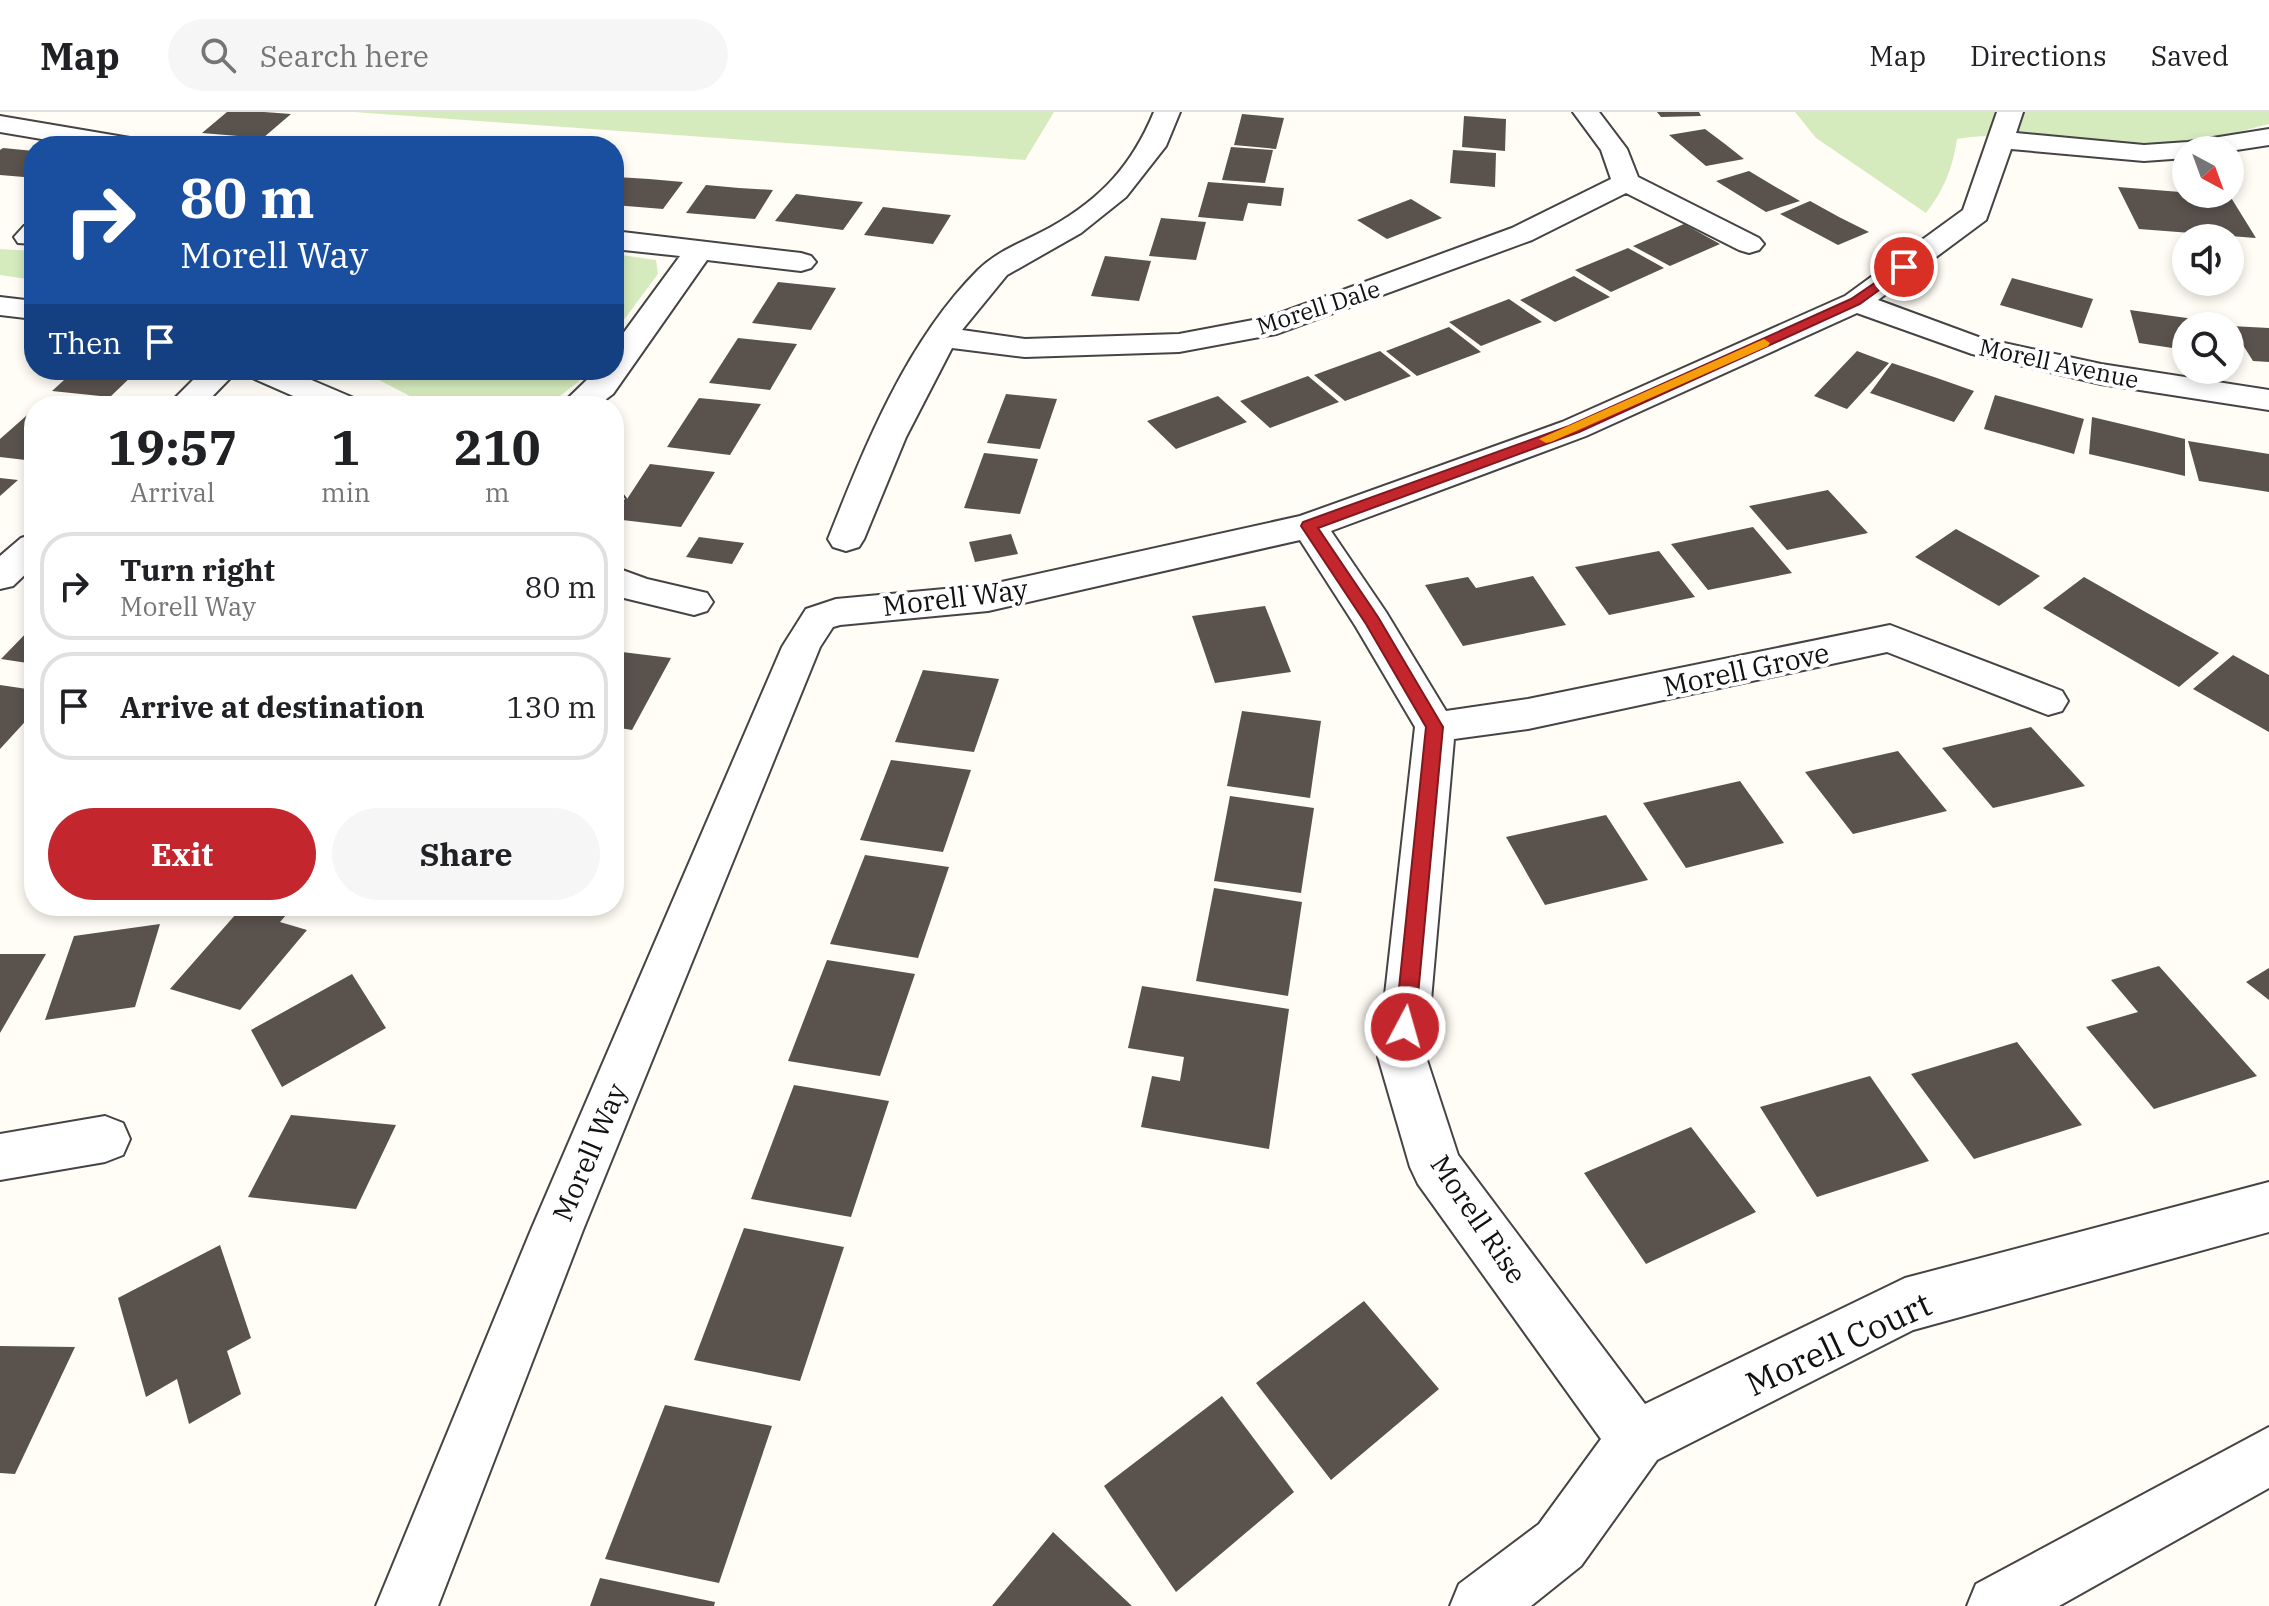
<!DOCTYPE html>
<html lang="en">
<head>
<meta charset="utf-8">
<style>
  body { margin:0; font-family:"IBM Plex Serif",serif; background:#f6f6f6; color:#202124; height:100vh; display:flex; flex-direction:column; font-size:30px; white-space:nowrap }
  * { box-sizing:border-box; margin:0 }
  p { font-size:26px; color:#757577 }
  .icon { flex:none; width:44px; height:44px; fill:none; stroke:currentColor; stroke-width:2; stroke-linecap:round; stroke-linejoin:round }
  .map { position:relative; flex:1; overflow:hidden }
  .panel { position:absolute; left:24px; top:284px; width:600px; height:520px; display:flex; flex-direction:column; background:#fff; border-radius:32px; box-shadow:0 4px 12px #0003 }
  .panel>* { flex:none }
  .guide { position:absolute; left:24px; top:24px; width:600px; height:244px; border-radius:32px; box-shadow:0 4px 12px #0003; background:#1a4fa0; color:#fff; overflow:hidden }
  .needle { width:52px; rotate:139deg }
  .tools { position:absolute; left:2172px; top:24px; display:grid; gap:16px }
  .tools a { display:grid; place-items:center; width:72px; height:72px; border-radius:50%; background:#fff; box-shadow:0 4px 12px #0003; font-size:40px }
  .pin { position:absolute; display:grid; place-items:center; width:68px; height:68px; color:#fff; margin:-34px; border:4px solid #fff; border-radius:50%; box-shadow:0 2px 8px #0007 }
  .me { position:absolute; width:88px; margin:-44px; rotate:6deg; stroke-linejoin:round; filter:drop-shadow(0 0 6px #0008) }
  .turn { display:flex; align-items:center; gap:28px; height:168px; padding:0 24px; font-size:36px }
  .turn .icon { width:104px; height:104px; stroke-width:2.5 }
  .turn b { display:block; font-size:56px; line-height:68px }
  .then { display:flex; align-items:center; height:76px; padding:0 24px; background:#0003; gap:16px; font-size:30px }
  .eta { display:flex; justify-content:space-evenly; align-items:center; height:136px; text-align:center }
  .eta b { font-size:48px; font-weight:800; line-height:56px }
  .action { display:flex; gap:16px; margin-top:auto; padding:16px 24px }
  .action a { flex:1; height:92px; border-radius:48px; background:#c4262e; color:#fff; font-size:32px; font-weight:800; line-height:92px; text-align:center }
  .action a+a { background:#f6f6f6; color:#202124 }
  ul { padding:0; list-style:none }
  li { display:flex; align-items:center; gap:24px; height:108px; margin:0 16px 12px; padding:0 8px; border:4px solid #e0e0e0; border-radius:32px }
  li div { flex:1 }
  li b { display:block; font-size:30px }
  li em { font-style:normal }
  header { display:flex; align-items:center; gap:48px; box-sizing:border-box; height:112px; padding:0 40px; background:#fff; border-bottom:2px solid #e0e0e0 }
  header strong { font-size:38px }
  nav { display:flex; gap:44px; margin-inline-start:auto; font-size:28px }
  .search { width:560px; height:72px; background:#f6f6f6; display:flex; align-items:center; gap:20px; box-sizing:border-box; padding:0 28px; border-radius:44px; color:#757577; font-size:30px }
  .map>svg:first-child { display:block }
  .green { fill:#d5ebbd }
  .building { fill:#5a524d }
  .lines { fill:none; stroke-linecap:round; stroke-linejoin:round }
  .service-casing { stroke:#444; stroke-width:4 }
  .minor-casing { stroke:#444; stroke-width:4 }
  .tertiary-casing { stroke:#444; stroke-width:4 }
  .service { fill:#fff; fill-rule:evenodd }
  .minor { fill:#fff; fill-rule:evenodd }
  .tertiary { fill:#fff; fill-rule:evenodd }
  .route { fill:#c4262e; stroke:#7f191e; stroke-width:2 }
  .slow { fill:#f59e0b }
  .labels { text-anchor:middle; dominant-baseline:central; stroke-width:8; stroke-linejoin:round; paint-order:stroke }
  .far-street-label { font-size:24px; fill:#111; stroke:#fff }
  .street-label { font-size:28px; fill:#111; stroke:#fff }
  .near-street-label { font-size:34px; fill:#111; stroke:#fff }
</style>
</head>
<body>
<header>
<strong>Map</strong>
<div class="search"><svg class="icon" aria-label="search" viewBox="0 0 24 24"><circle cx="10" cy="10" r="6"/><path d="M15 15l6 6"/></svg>Search here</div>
<nav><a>Map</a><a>Directions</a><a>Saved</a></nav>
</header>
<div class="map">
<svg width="2269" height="1494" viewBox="0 0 2269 1494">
  <rect width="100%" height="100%" fill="#fffdf5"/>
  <path class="green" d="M354 0H1054L1025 48Z
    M1795 0H2269V12C2229 22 2190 35 2148 33 2085 32 2020 17 1957 27 1953 55 1944 78 1926 101L1816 26Z
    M0 137 34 139V168L0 163Z
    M614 142 656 148 658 162 614 221Z
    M360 258H586L578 270 547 294H429Z"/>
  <path class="building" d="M227 0H264L291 2 263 26 202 21Z
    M1657 0H1699L1701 4 1661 5Z
    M1242 2 1284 6 1276 37 1234 33Z
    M1464 4 1506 7 1505 39 1462 35Z
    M1705 17 1725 32 1744 47 1706 54 1669 23Z
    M1231 35 1273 38 1265 71 1222 68Z
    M3 36 34 39V58L24 65 0 63V38Z
    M1453 38 1496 41 1495 75 1450 71Z
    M1749 59 1774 74 1800 89 1766 100 1716 69Z
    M617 65 649 67 683 70 663 97 614 93V68Z
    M1208 70 1284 76 1281 94 1248 91 1243 109 1198 105Z
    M706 73 739 76 773 78 755 107 686 101Z
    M2118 75 2230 84 2256 126 2139 117Z
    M796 82 828 86 863 90 843 118 775 109Z
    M1411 87 1442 106 1387 127 1357 108Z
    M1810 89 1839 105 1869 120 1838 133 1780 102Z
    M883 95 916 99 951 103 933 132 864 123Z
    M1161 106 1206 110 1196 148 1149 144Z
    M1684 112 1720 132 1670 154 1633 134Z
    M1628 136 1664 156 1611 180 1575 158Z
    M1105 144 1151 149 1139 189 1091 184Z
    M1574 164 1610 185 1555 210 1520 188Z
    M2012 166 2093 187 2082 216 2000 193Z
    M778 170 836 176 811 218 752 211Z
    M1509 187 1542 210 1481 234 1449 210Z
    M2130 198 2215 210 2216 214H2186V238L2139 231Z
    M2231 214 2269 216V250L2253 249Z
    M1449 215 1481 240 1417 264 1386 239Z
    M738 226 797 232 770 278 709 271Z
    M1380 239 1411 264 1345 289 1314 263Z
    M1857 239 1889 251 1847 297 1814 284Z
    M1892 251 1934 265 1974 279 1954 310 1870 281Z
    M75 258H97L134 262 110 285 52 279Z
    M1308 264 1339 290 1270 316 1240 289Z
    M1006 282 1057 287 1040 337 987 331Z
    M1995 283 2084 307 2074 342 1984 317Z
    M1218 284 1247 310 1176 337 1147 309Z
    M699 286 761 292 730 343 667 335Z
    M34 297V349L0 345V327Z
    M2092 305 2185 327V364L2089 342Z
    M2188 329 2269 342V380L2199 369Z
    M984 341 1038 347 1020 402 964 396Z
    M650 352 715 360 681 415 614 407Z
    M0 366 18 368 0 384Z
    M1828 378 1868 421 1787 438 1749 394Z
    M1753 415 1792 461 1708 478 1671 432Z
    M1956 417 1998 440 2040 464 1999 494 1915 445Z
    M1011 422 1018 442 975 450 969 430Z
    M699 425 744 431 732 452 686 445Z
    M1659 439 1695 485 1609 503 1575 455Z
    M1533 464 1566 513 1463 534 1425 473 1468 465 1476 476Z
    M2084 465 2149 502 2219 541 2179 575 2043 496Z
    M1265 494 1291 560 1215 571 1192 504Z
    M34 513V552L1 547Z
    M614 539 671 546 632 618 614 615Z
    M2233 543 2269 563V620L2193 577Z
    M923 558 999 567 974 640 895 630Z
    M0 573 34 578V600L0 637Z
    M1242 599 1321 609 1310 686 1227 674Z
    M2031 615 2085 674 1993 696 1942 636Z
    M1898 639 1947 699 1853 722 1805 660Z
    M891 648 971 658 943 740 860 728Z
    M1740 669 1784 731 1686 756 1643 691Z
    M1230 684 1314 696 1301 781 1214 769Z
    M1606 703 1648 768 1545 793 1506 725Z
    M865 743 949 755 918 846 830 832Z
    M1214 776 1302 790 1288 884 1196 869Z
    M243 794H294L280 810 307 818 240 898 170 877Z
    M160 812 135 895 45 908 74 824Z
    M0 842H46L0 921Z
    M827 848 915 862 880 964 788 949Z
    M2159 854 2257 964 2154 997 2086 915 2138 900 2111 868Z
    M2269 856V888L2246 870Z
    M352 862 386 916 282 975 251 918Z
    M1142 874 1289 897 1269 1037 1141 1015 1152 964 1180 969 1184 945 1128 936Z
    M2017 930 2082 1013 1974 1047 1911 962Z
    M1870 964 1929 1049 1817 1085 1760 995Z
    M794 973 889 989 851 1105 751 1087Z
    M291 1003 396 1013 356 1097 248 1085Z
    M1691 1015 1756 1100 1646 1152 1584 1061Z
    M744 1116 844 1135 800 1269 694 1248Z
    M220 1133 251 1226 227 1239 241 1282 189 1312 177 1267 146 1285 118 1186Z
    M1364 1189 1439 1277 1331 1368 1256 1271Z
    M0 1234 75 1235 15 1362 0 1361Z
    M1222 1284 1294 1380 1176 1480 1104 1374Z
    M665 1293 772 1314 719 1471 605 1447Z
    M1053 1420 1132 1494H992Z
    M600 1466 715 1490 714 1494H590Z"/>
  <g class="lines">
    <g class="service-casing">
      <path id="service" d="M614 381 622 383 625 387 622 391 614 393Z"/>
    </g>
    <g class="minor-casing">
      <path id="minor" d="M1154 0H1180L1166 34 1126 85 1081 121 1007 163 962 218 1025 227 1179 222 1269 205 1512 116 1611 67 1601 38 1573 0H1599L1627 37 1638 65 1759 126 1764 132 1759 138 1749 141 1739 138 1626 81 1532 128 1276 222 1179 240 1025 245 952 236 906 325 864 427 859 435 846 439 833 435 828 427C865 334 906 230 978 158 998 138 1026 129 1051 115 1102 86 1132 53 1154 0Z
        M1997 0H2023L2016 21 2144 33 2188 30 2269 17V33L2230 39 2186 38V46L2144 49 2011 37 1986 108 1878 188 1981 226 2101 252 2269 278V298L2101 272 1972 242 1857 201 1586 324 1331 419 1386 500 1446 599 1528 587 1890 513 2062 579 2068 589 2062 599 2048 603 1887 540 1528 617 1454 627 1426 945 1458 1043 1645 1292 1905 1166 2269 1070V1120L1913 1218 1657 1348 1581 1454 1531 1494H1450L1459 1472 1539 1412 1601 1327 1418 1072 1410 1055 1378 945 1415 615 1356 515 1300 428 988 499 840 513 833 515 820 535 583 1118 438 1494H376L531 1118 782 535 806 497 836 487 988 473 1300 404 1562 310 1845 184 1963 98Z
        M0 4 130 26 139 28 143 34H83L0 20Z
        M34 111V132L18 131 14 125 24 114Z
        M614 119 801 141 811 144 816 150 811 156 801 159 707 148 613 282 597 294H560L597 258H614V234L680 144 614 137Z
        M0 185 34 189V207L0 203Z
        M203 258H238L203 294H167Z
        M245 258H288L356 287 361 294H316L250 265Z
        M34 422V454L13 474 0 477V444L21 426Z
        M614 455 647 467 707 481 713 490 707 499 694 503 624 486 614 482Z
        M105 1004 123 1011 130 1027 123 1043 105 1050 0 1068V1022Z"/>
    </g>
    <g class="tertiary-casing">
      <path id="tertiary" d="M2269 1315V1376L2059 1494H1967L1976 1472Z"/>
    </g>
    <use href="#service" class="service"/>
    <use href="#minor" class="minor"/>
    <use href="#tertiary" class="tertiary"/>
  </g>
  <path class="route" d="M1904 151 1910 155 1908 157 1860 192 1579 320 1318 416 1378 505 1443 615 1415 915 1412 921 1405 923 1398 921 1395 915 1426 615 1366 512 1301 414 1303 410 1569 314 1851 187Z"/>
  <path class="slow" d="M1764 227 1770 231 1768 234 1551 330 1546 331 1539 327Z"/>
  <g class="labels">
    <g class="far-street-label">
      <text transform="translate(1318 195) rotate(-18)">Morell Dale</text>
      <text transform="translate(2059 251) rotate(12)">Morell Avenue</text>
    </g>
    <g class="street-label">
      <text transform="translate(955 485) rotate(-7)">Morell Way</text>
      <text transform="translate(1746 557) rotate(-12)">Morell Grove</text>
      <text transform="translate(589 1040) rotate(-67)">Morell Way</text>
      <text transform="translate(1479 1107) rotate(56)">Morell Rise</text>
    </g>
    <g class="near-street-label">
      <text transform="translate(1838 1231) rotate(-25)">Morell Court</text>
    </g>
  </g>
</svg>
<div class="tools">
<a><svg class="needle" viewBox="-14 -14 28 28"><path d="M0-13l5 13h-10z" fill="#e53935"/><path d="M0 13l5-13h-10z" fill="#757577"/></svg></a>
<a><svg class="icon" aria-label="sound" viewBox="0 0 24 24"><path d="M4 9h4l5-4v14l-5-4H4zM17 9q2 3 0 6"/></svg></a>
<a><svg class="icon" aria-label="search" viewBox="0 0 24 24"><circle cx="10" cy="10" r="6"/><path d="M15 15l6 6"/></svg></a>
</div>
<div class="pin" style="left:1904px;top:155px;background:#d93025"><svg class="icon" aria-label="arrive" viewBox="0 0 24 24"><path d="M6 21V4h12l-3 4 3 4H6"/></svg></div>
<svg class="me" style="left:1405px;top:915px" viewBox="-20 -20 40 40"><circle r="17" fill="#c4262e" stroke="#fff" stroke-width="3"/><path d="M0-11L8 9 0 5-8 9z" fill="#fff"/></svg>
<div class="guide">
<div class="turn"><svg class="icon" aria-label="right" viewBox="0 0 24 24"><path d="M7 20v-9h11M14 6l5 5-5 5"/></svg><div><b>80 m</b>Morell Way</div></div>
<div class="then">Then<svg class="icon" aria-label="arrive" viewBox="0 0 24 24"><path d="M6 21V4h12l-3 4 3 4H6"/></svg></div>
</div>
<section class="panel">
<div class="eta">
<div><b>19:57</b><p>Arrival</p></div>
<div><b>1</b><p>min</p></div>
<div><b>210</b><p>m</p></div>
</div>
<ul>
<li><svg class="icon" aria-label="right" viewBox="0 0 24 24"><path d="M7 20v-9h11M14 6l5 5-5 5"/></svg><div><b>Turn right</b><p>Morell Way</p></div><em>80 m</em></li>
<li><svg class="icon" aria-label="arrive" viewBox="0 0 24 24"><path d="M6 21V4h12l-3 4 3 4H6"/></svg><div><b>Arrive at destination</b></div><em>130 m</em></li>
</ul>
<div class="action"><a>Exit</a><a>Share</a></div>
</section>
</div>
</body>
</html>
